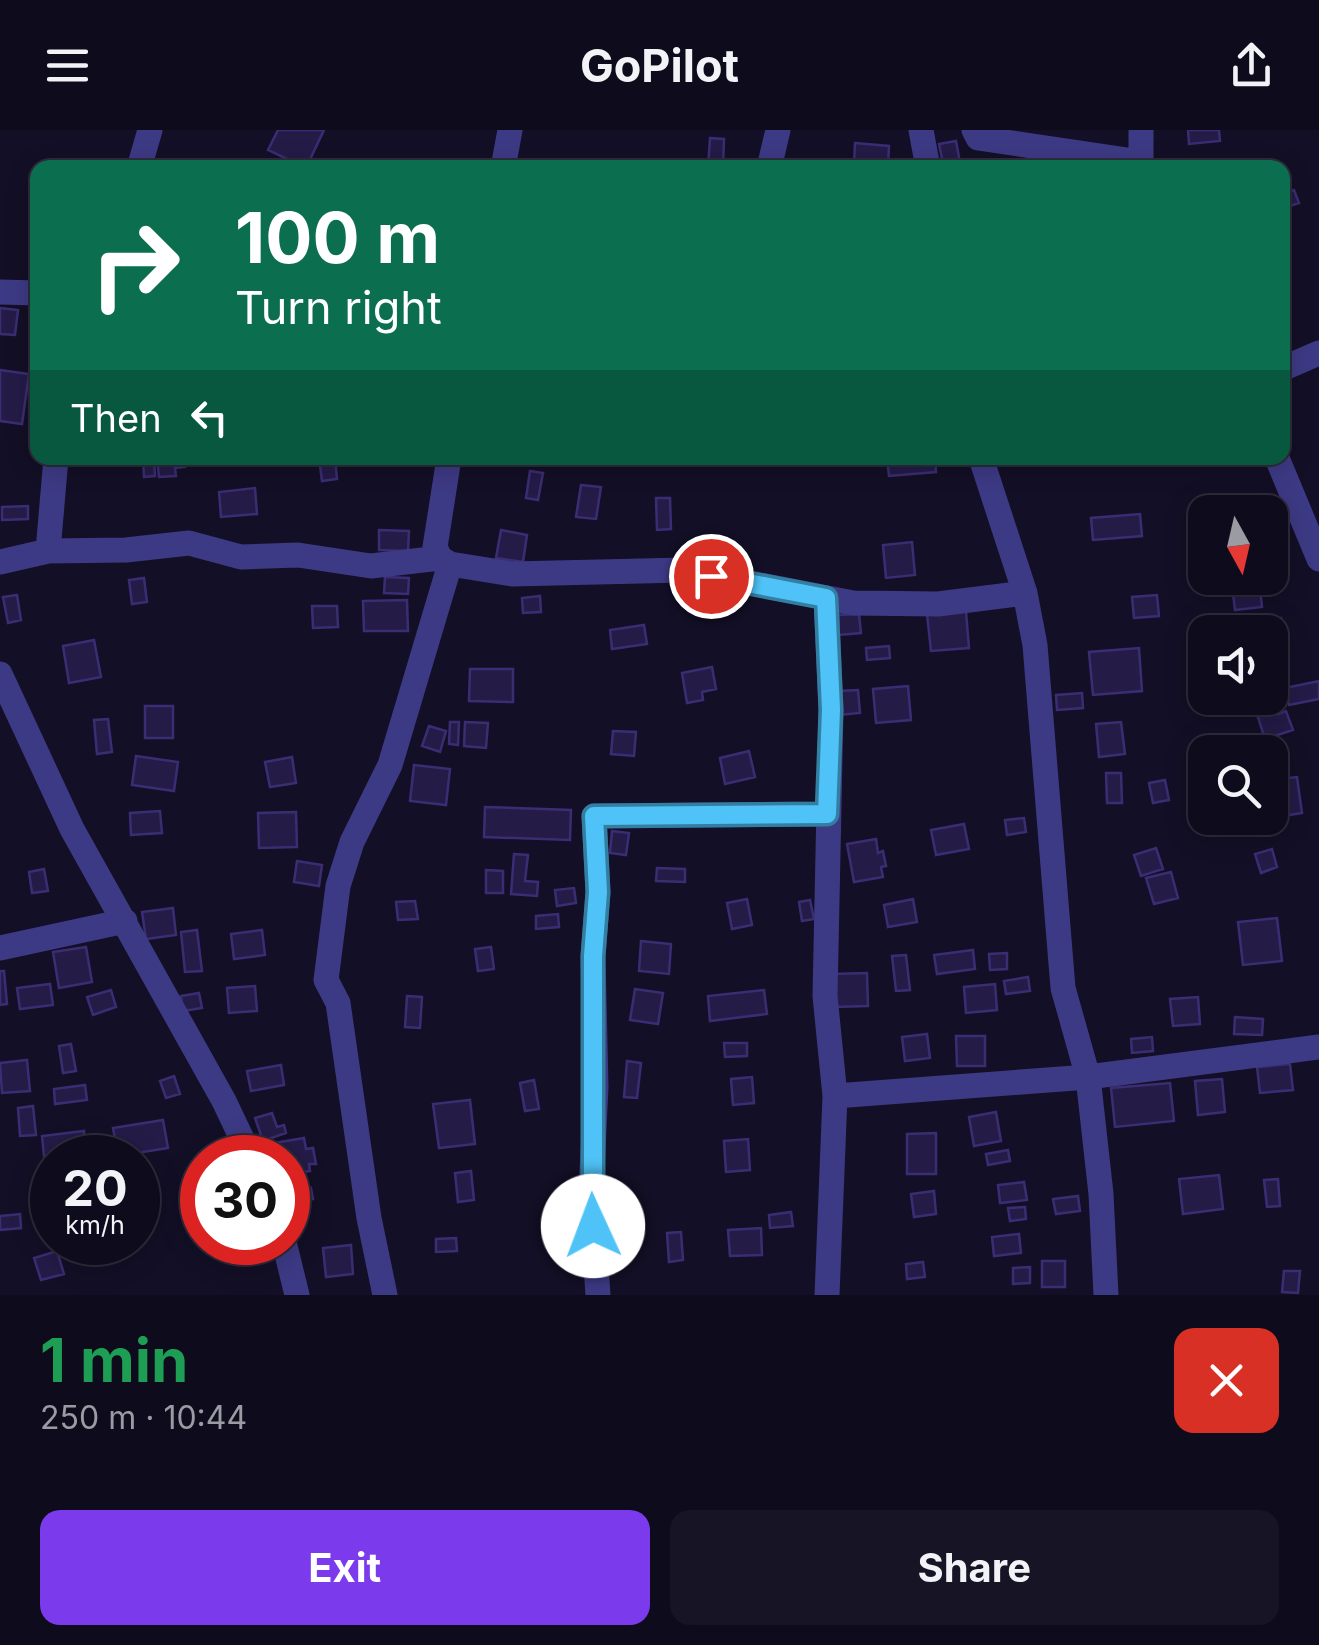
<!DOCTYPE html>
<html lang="en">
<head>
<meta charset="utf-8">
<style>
  body { margin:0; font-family:Inter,sans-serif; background:#171425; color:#f1f3f6; height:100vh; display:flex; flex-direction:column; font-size:38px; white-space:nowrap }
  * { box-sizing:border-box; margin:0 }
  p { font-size:32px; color:#9b9ba3 }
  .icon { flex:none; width:55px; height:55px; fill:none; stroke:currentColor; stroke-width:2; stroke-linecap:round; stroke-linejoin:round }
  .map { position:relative; height:1165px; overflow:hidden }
  .details { display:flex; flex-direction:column; background:#0e0b1c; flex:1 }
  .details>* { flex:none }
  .hud { position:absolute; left:30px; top:30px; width:1260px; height:305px; border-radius:20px; box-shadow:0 5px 25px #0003,0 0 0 2px #2e2b3b; background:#0b6e4f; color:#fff; overflow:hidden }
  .needle { width:65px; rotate:172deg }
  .tools { position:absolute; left:1188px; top:365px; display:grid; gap:20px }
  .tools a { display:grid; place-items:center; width:100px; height:100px; border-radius:20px; background:#0e0b1c; box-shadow:0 5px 25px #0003,0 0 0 2px #2e2b3b; font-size:50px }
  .speed { position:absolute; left:30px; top:1005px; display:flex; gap:20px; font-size:50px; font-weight:700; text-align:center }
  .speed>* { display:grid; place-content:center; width:130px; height:130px; border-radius:50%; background:#0e0b1c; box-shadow:0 5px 25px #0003,0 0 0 2px #2e2b3b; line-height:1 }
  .speed small { font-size:25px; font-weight:400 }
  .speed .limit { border:15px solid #d22; background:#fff; color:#111 }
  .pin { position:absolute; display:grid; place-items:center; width:85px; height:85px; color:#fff; margin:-42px; border:5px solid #fff; border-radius:50%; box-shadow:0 2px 10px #0007 }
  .me { position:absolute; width:110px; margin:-55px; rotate:358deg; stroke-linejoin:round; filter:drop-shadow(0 0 8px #0008) }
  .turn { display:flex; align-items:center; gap:35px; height:210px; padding:0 40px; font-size:45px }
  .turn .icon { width:130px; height:130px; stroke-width:2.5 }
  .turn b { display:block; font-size:70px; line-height:85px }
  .then { display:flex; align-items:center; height:95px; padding:0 40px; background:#0003; gap:20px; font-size:38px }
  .round { display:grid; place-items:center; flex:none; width:105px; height:105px; border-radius:20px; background:#171425 }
  .head { display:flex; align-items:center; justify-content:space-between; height:170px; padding:0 40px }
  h1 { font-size:60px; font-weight:700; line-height:75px; color:#1e9e55 }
  .primary-button { display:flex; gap:20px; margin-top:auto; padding:20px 40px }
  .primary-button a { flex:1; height:115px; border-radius:20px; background:#7c3aed; color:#fff; font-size:40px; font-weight:700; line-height:115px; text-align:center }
  .primary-button a+a { background:#171425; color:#f1f3f6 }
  header { display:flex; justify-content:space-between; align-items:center; height:130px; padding:0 40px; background:#0e0b1c; font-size:45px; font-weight:700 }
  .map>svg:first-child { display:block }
  .building { fill:#241b47; stroke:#3b2d73; stroke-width:2.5 }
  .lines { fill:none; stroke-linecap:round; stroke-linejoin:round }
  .minor { stroke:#3d3a85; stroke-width:25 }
  .route-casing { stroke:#337fa1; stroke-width:25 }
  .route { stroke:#4fc3f7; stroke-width:18 }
</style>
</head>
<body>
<header><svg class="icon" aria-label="menu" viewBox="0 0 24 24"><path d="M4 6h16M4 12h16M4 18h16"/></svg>GoPilot<svg class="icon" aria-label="share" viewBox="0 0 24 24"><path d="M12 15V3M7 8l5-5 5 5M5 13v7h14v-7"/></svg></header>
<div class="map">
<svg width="1319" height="1165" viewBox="0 0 1319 1165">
  <rect width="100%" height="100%" fill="#130f26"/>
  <path class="building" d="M278 0H324L306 38 268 20Z
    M1188 0H1219L1220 11 1189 14Z
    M710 8 724 9 723 38H708Z
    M956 11 961 38H944L939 14Z
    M855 13 889 16 888 36 854 34Z
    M1294 60 1299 73 1287 77 1283 64Z
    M0 178 18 180 15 205 0 204Z
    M0 240 29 244 22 294 0 291Z
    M143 328H154L155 346 144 347Z
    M157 328H184L185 337 175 338 176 346 159 347Z
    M319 328H335L337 349 322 351Z
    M935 328 936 342 889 346 887 329Z
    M530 341 543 343 538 370 526 368Z
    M581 355 601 357 596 389 576 387Z
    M255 358 257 384 221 387 219 362Z
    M656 368H670L671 399 657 400Z
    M28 376V389L2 390V377Z
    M1140 384 1142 406 1093 410 1091 388Z
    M379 400 409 401 408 421 379 420Z
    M501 400 527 405 523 432 496 428Z
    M912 412 915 445 886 448 883 415Z
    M385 447 409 448 408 464 384 463Z
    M144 448 147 472 132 474 129 450Z
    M1231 448H1259L1262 477 1235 480Z
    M17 465 21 490 8 493 3 467Z
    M1157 465 1159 486 1134 488 1132 467Z
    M540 466 541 482 523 483 522 468Z
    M407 470 408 501H364L363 471Z
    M312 476H337L338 497 313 498Z
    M966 481 969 518 931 521 927 484Z
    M859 484 861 503 839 505 838 485Z
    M1281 488 1283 499 1274 501 1280 533 1270 535V502H1244L1243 495Z
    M644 495 647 514 612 519 610 500Z
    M94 510 101 547 69 553 63 516Z
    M889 516 890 528 867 530 866 518Z
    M1139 518 1142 561 1093 565 1089 522Z
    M712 537 716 559 702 562 703 570 687 573 682 543Z
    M470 539H513V572L469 571Z
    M1319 551V569L1289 575 1285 558Z
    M908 556 911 590 876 593 873 559Z
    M858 560 860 583 840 585 838 561Z
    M1082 563 1083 578 1057 580 1056 565Z
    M1273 569 1278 584 1286 581 1293 600 1265 609 1254 575Z
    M145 576H173V608H145Z
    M108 589 112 622 97 624 94 590Z
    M450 592H459L458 615 449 614Z
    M465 592 488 593 486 618 464 616Z
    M1121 592 1125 624 1099 627 1096 594Z
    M429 596 446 601 440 622 422 616Z
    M613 601 636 602 634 626 611 624Z
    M749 621 755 647 725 654 720 628Z
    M136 626 178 632 174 661 132 655Z
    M292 627 296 653 270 657 265 632Z
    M414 635 450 639 446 675 410 671Z
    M1106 643H1121L1122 673H1107Z
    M1297 647 1302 683 1283 686 1278 649Z
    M1165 650 1169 670 1153 673 1149 653Z
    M485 677 571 680 570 710 484 707Z
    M160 681 162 703 131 705 130 683Z
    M296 682 297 717 259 718 258 683Z
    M1024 688 1026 702 1007 705 1005 690Z
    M964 694 969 719 936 725 931 700Z
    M612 701 629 703 626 725 610 723Z
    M876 709 878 723 883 721 886 736 881 737 883 747 854 752 847 714Z
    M1156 718 1163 739 1141 746 1134 725Z
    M1272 719 1277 737 1261 743 1255 724Z
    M514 724 528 725 525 751 538 752 537 766 511 764Z
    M297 731 322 735 319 756 294 752Z
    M657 738 685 739V752L656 751Z
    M44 739 48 761 32 763 29 742Z
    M486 740 503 741V763H486Z
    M1171 742 1178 768 1154 774 1146 748Z
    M574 758 576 773 557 776 555 760Z
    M747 769 752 795 732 799 727 773Z
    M913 769 917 792 888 797 884 775Z
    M810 770 814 789 802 791 799 772Z
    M415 771 418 789 398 790 396 772Z
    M173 778 176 805 146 809 142 782Z
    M558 784 559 797 536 799V786Z
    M1277 788 1282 831 1243 835 1238 792Z
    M197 800 202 841 185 842 181 802Z
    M262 800 265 825 234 829 231 804Z
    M641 811 671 814 669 844 639 841Z
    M86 817 92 852 59 858 53 822Z
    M491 817 494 839 478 841 475 819Z
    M973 820 975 839 937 844 934 825Z
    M1007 823V839L990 840 989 824Z
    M906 825 910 860 896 861 892 826Z
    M0 841H4L7 874 0 875Z
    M867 843 868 876 833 877 832 844Z
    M1028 847 1030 861 1006 864 1004 851Z
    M50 854 53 875 20 879 17 858Z
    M995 854 997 880 966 883 964 857Z
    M255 856 257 881 229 883 227 858Z
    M635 859 663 863 658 894 630 890Z
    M111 860 116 877 93 885 87 867Z
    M764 860 767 884 710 891 708 866Z
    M199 863 202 878 183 881 181 866Z
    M407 866 422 867 420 898 405 897Z
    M1198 867 1200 894 1173 896 1170 869Z
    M1235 887 1263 889 1262 905 1234 904Z
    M927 904 930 928 905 931 902 907Z
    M956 906H985V936H957Z
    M1152 907 1153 921 1132 923 1131 909Z
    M724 913H747V926L725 927Z
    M71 914 76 941 63 943 59 916Z
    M27 930 30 961 2 963 0 933Z
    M627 931 641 933 637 968 624 967Z
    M1290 934 1293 960 1260 963 1257 937Z
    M281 935 284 955 251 961 247 941Z
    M174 946 180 964 166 968 160 951Z
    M752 947 754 973 733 975 731 949Z
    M1222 949 1225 982 1198 985 1195 951Z
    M534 950 539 979 525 981 520 953Z
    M1170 953 1174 991 1115 997 1111 958Z
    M85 955 87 970 55 974 54 959Z
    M470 970 475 1014 439 1018 433 974Z
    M33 976 36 1005 20 1006 18 978Z
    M996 982 1001 1011 974 1016 969 987Z
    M272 983 277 997 284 995 286 1003 263 1011 255 988Z
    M163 990 168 1018 118 1026 113 998Z
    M84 1001 87 1028H52V1035L45 1036 42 1006Z
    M936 1003V1044H907V1004Z
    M304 1008 306 1019 313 1018 316 1034H309L310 1041 288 1045V1028H277L274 1013Z
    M748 1009 750 1040 726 1042 724 1011Z
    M1008 1020 1010 1031 988 1035 986 1024Z
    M471 1041 474 1070 458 1072 455 1043Z
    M1219 1045 1223 1079 1183 1084 1179 1049Z
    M1278 1049 1280 1076 1267 1077 1264 1050Z
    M1024 1052 1027 1070 1000 1073 998 1055Z
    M311 1058 313 1069 297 1072 295 1060Z
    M934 1061 936 1084 914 1087 911 1064Z
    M1078 1066 1080 1081 1056 1084 1053 1069Z
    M1025 1077 1026 1089 1010 1091 1008 1078Z
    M791 1082 793 1096 770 1098 769 1085Z
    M20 1084 21 1098 0 1100V1086Z
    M761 1098 762 1125 730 1126 728 1100Z
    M681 1102 683 1130 669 1132 667 1103Z
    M1019 1104 1021 1123 994 1126 992 1107Z
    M456 1108 457 1121 436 1122V1109Z
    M351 1115 353 1144 326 1147 323 1118Z
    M57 1121 64 1144 41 1150 34 1128Z
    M1042 1131H1065V1157H1042Z
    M923 1132 925 1147 907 1149 906 1134Z
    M1030 1137V1153L1013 1154V1138Z
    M1284 1141H1300L1298 1163 1282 1162Z"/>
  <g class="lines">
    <path class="minor" d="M921 0 928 38
      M974 0 978 8 1141 32V0
      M139 38 150 0
      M503 38 510 0
      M769 38 778 0
      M0 162 38 163
      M1282 239 1319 223
      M449 328 435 417 440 428 450 434 512 444 684 440 853 473 938 474 1025 463
      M981 328 1025 463 1035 515 1063 858 1088 947 1101 1064 1106 1165
      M1277 328 1319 429
      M48 421 126 420 189 413 241 427 298 425 371 436 440 428
      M0 432 48 421 56 328
      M826 468 831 580 825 866 835 966
      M0 544 72 699 224 971 251 1028
      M0 818 125 791
      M284 1112 297 1165
      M385 1165 369 1088 338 873 326 850 338 756 352 712 390 635 450 434
      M598 1165 591 1062 596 957 593 826 598 762 594 686 827 684
      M827 1165 835 966 1088 947 1319 917"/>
  </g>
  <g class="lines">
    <g class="route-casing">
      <path id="route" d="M593 1096V826L598 762 594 686 827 684 831 580 826 468 711 446"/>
    </g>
    <use href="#route" class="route"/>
  </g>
</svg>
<div class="tools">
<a><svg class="needle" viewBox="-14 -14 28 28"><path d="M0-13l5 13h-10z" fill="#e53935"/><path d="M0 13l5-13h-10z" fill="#9b9ba3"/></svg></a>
<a><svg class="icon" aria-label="sound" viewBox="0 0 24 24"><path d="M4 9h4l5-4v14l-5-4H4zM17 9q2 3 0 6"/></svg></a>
<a><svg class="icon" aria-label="search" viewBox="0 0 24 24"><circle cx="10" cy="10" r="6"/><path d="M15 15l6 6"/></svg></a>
</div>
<div class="speed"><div>20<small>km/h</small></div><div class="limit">30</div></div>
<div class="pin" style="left:711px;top:446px;background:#d93025"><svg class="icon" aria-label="arrive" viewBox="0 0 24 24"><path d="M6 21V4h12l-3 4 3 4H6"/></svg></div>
<svg class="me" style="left:593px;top:1096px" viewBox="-20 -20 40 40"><circle r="19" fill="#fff"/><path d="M0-13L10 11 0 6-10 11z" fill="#4fc3f7"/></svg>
<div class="hud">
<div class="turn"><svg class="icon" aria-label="right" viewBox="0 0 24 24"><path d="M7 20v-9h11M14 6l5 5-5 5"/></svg><div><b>100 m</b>Turn right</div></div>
<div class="then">Then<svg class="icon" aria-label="left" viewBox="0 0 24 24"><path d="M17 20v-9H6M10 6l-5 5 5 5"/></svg></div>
</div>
</div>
<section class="details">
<div class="head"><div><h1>1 min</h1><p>250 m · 10:44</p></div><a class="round" style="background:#d93025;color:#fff"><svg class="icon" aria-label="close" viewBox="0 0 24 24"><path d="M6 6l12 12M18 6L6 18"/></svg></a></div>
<div class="primary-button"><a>Exit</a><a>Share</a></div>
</section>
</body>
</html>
